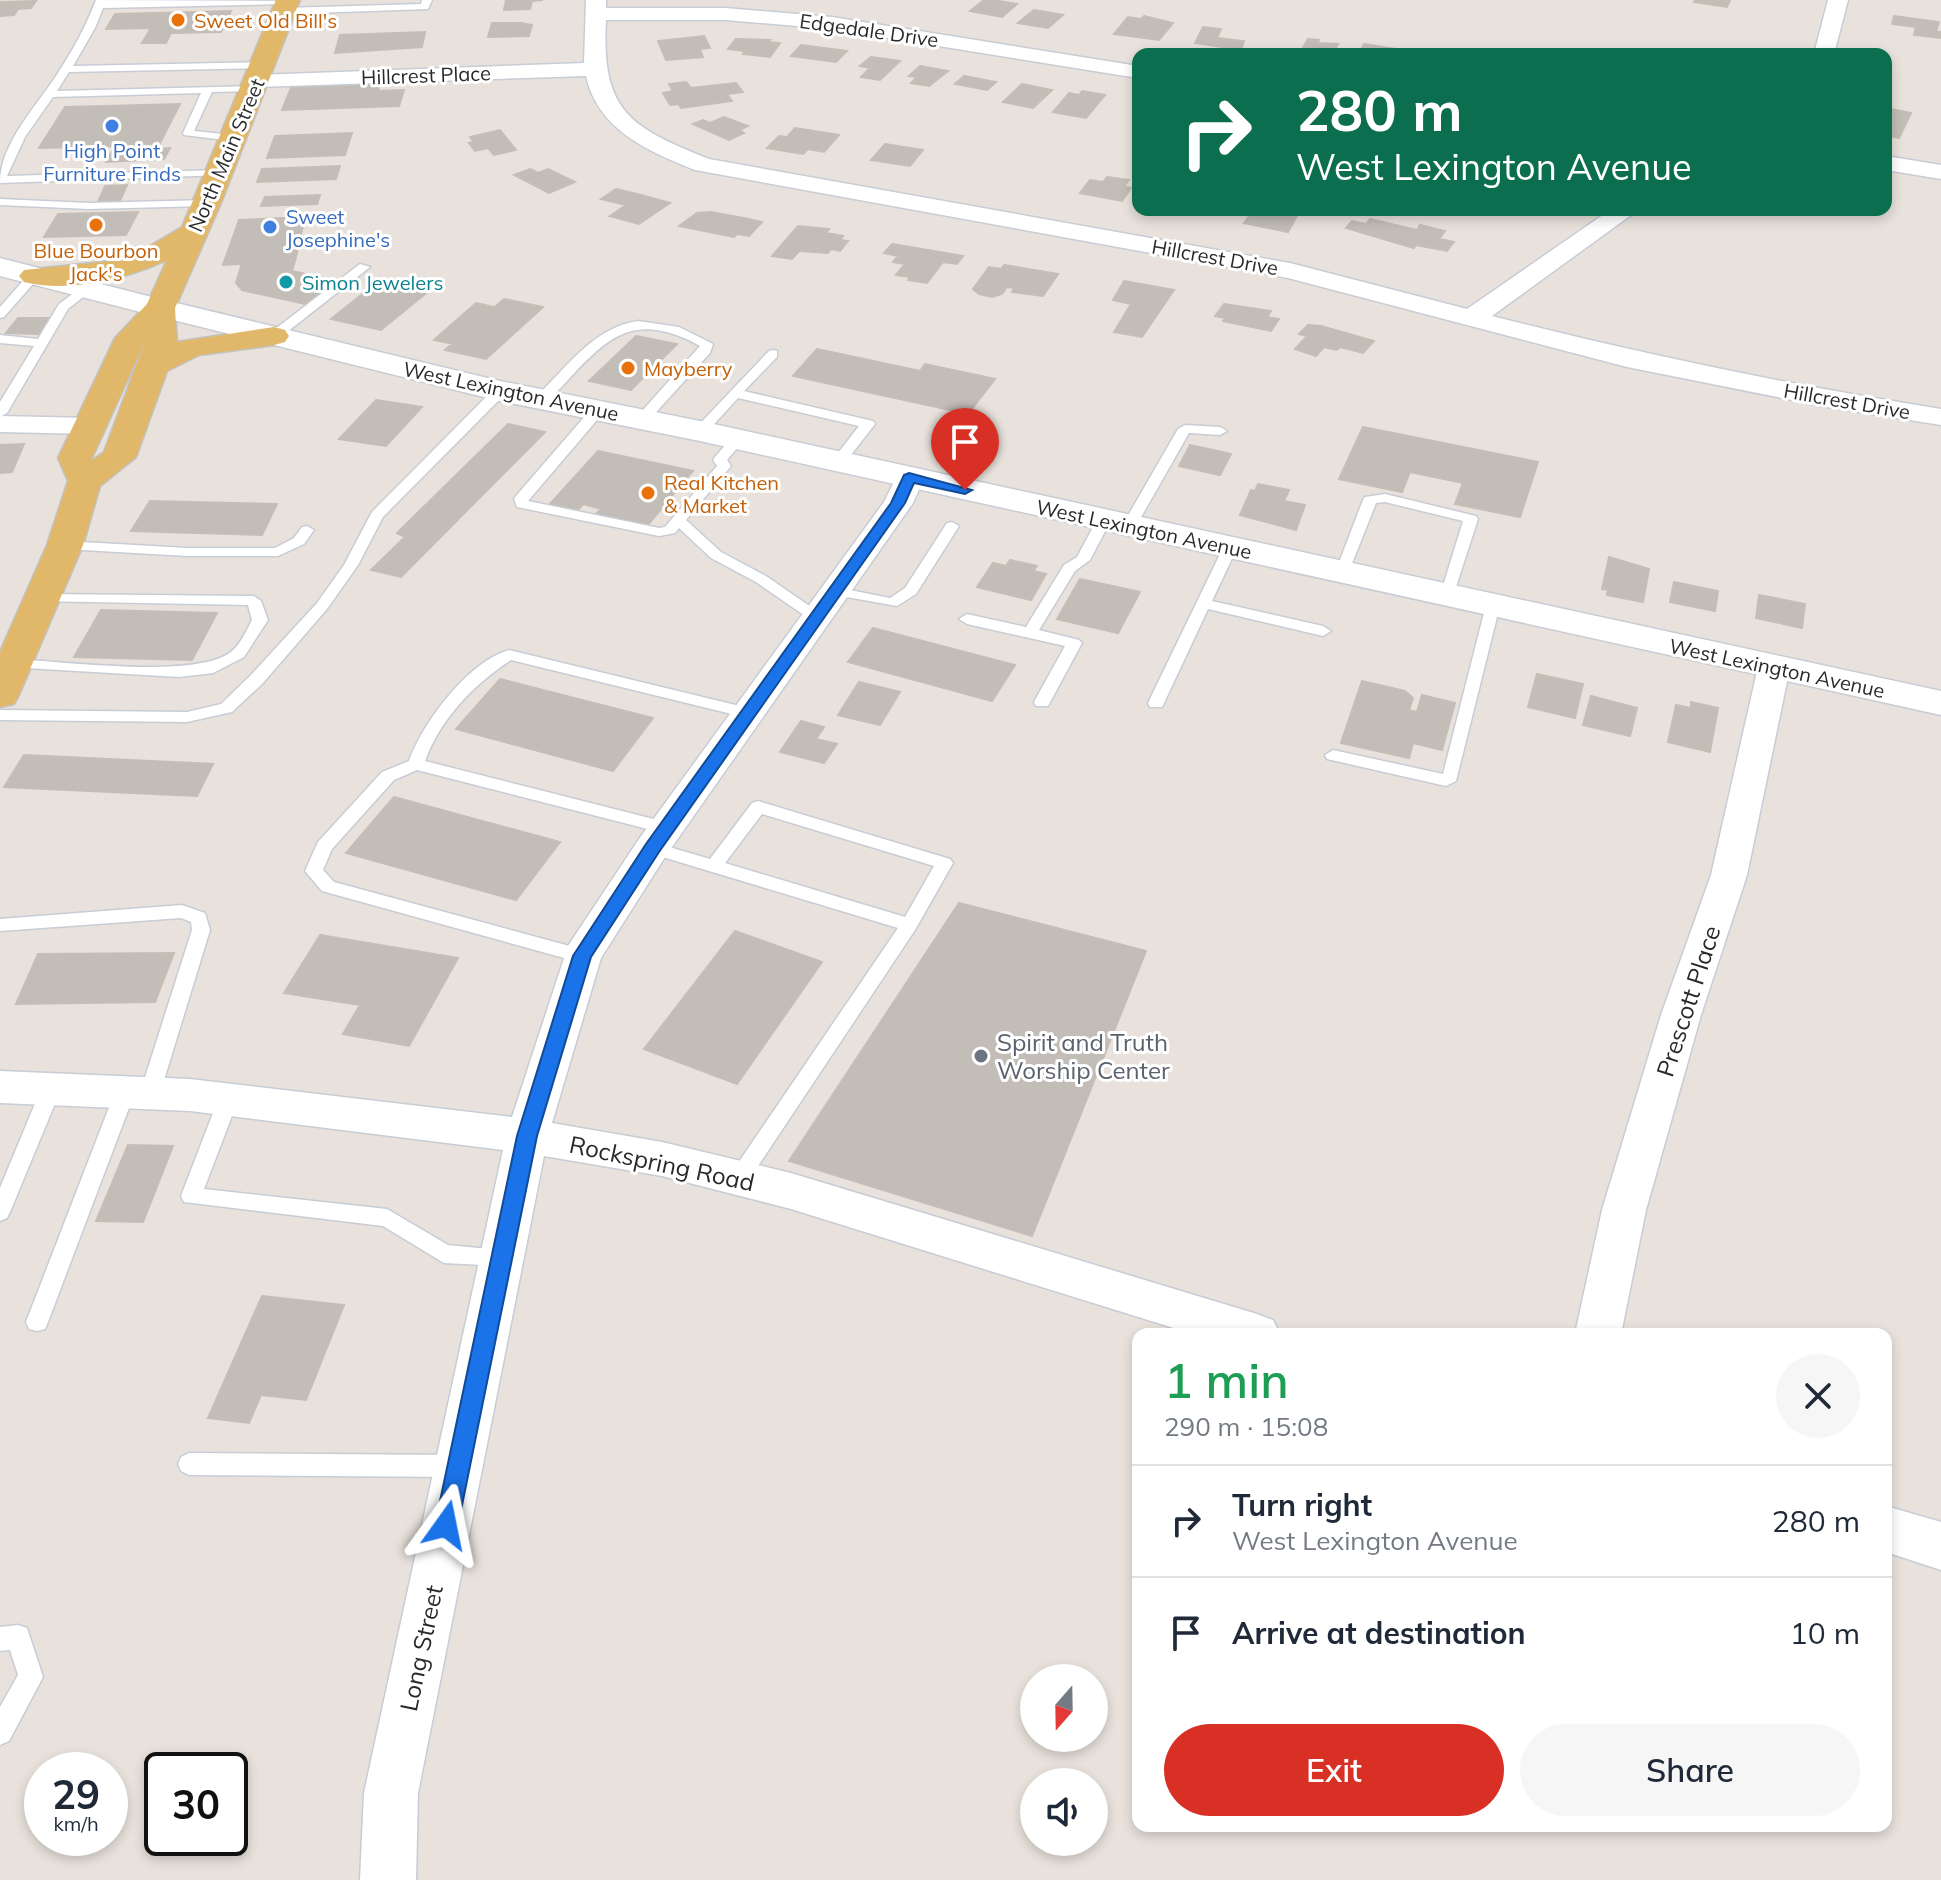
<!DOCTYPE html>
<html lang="en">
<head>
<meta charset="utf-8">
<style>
  body { margin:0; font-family:Mulish,sans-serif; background:#f6f6f7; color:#1f2937; height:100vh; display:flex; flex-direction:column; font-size:30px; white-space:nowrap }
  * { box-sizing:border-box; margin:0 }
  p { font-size:26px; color:#747a83 }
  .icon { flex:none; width:44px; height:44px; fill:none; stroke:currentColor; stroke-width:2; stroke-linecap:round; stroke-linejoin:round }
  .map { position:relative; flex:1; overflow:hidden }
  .sheet { position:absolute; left:1132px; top:1328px; width:760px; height:504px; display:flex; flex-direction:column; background:#fff; border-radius:16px; box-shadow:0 4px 12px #0003 }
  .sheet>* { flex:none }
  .banner { position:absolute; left:1132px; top:48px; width:760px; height:168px; border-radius:16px; box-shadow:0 4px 12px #0003; background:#0b6e4f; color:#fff; overflow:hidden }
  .needle { width:52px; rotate:200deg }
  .fabs { position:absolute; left:1020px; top:1664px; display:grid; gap:16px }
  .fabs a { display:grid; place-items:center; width:88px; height:88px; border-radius:50%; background:#fff; box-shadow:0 4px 12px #0003; font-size:40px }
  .speed { position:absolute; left:24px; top:1752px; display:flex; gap:16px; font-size:40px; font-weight:700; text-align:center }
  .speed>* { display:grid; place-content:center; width:104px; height:104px; border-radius:50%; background:#fff; box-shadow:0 4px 12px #0003; line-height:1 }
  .speed small { font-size:20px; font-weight:400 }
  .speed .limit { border:4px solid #111; border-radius:12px; background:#fff; color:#111 }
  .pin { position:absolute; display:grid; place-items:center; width:68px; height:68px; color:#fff; margin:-82px -34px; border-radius:50% 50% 50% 0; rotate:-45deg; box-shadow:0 0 8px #0007 }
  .pin .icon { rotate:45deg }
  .me { position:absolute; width:88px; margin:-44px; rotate:12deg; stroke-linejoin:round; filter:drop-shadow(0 0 6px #0008) }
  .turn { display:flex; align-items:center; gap:28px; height:168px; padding:0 32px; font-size:36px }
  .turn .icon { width:104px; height:104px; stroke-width:2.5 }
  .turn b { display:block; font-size:56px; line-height:68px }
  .round { display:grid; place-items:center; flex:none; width:84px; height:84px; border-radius:42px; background:#f6f6f7 }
  .overview { display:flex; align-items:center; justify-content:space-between; height:136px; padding:0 32px }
  h1 { font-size:48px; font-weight:600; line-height:60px; color:#1e9e55 }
  .cta { display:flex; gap:16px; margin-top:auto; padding:16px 32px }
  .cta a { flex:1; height:92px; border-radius:48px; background:#d93025; color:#fff; font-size:32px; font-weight:600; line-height:92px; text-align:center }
  .cta a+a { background:#f6f6f7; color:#1f2937 }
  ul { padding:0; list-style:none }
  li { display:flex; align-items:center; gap:24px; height:112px; padding:0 32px; border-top:2px solid #e0e1e3 }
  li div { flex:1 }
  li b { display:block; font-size:30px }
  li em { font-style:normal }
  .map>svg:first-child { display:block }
  .building { fill:#c2bdb7; stroke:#c4beb6; stroke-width:2 }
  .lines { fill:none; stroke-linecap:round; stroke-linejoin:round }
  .service-casing { stroke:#c7ccd5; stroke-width:3 }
  .minor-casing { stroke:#c7ccd5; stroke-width:3 }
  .tertiary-casing { stroke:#c7ccd5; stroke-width:3 }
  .secondary-casing { stroke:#c7ccd5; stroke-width:3 }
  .primary-casing { stroke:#c3c3c3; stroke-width:3 }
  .service { fill:#fff; fill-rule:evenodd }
  .minor { fill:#fff; fill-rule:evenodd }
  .tertiary { fill:#fff; fill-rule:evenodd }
  .secondary { fill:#fff; fill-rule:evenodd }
  .primary { fill:#e1b869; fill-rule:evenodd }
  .route { fill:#1a73e8; stroke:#114b97; stroke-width:2 }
  .food-dot { fill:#e8710a; stroke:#fff; stroke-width:3 }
  .shop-dot { fill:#3f7fe0; stroke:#fff; stroke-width:3 }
  .culture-dot { fill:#0f9aa8; stroke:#fff; stroke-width:3 }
  .worship-dot { fill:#6b7280; stroke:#fff; stroke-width:3 }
  .labels { text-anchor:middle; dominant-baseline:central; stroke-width:6; stroke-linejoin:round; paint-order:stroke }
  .far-food-label { font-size:20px; fill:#c56008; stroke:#fff; text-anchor:start }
  .far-street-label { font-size:20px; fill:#292929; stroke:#fff }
  .far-shop-label { font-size:20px; fill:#366cbe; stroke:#fff }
  .far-culture-label { font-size:20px; fill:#0d838f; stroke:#fff; text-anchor:start }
  .street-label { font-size:24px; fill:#292929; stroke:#fff }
  .worship-label { font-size:24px; fill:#5b616d; stroke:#fff; text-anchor:start }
</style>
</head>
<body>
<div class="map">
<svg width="1941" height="1880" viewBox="0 0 1941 1880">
  <rect width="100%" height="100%" fill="#e9e2dc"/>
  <path class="building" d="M506 0H543L532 1 530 9 504 10Z
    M984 0H993L1017 4 1002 17 970 11Z
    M1695 0H1730L1727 7 1694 2Z
    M36 1 31 8 18 9 14 15 0 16V2Z
    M1034 10 1063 15 1048 28 1018 23Z
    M231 11 221 32 171 33 166 43H142L151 28 106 29 115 14Z
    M1144 16 1173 23 1159 40 1114 34 1128 17 1141 19Z
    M1894 16 1939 22 1936 32H1941V38L1914 35 1916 27 1892 24Z
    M492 23H521L532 25 529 36 488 37Z
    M1203 27 1221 29 1217 38 1244 41 1241 50 1195 43Z
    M425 32 422 47 335 53 340 35Z
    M704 36 710 48 700 49 703 57 666 60 658 41Z
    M736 39 770 40 768 42 780 43 770 57 743 54 745 51 728 49Z
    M1308 39 1319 40 1318 43 1338 44 1332 54H1299Z
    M1364 44 1402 50 1399 54H1359Z
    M801 45 847 51 836 62 791 56Z
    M871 57 900 61 880 80 861 77 870 68 860 66Z
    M920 66 948 71 929 86 911 83 917 77 909 76Z
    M964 76 996 82 987 90 955 84Z
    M686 82 691 88 736 83 743 92 727 94 732 101 681 108 679 104 670 105 663 93 673 91 669 84Z
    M380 84 378 91 404 90 399 106 282 110 291 88Z
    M1022 84 1052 90 1033 108 1003 102Z
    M1082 91 1105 95 1086 118 1053 112 1069 93 1079 95Z
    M180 104 159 145 39 148 65 107Z
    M1886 108 1911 113 1899 138 1886 135Z
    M724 117 748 126 739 130 744 133 729 140 693 124 703 120 710 123Z
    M795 128 839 135 824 152 808 149 803 154 767 148 779 136 787 137Z
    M500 130 516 150 494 155 488 148 475 151 469 143 474 142 470 137Z
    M352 133 345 155 267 158 275 136Z
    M885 144 923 150 910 166 871 160Z
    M170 148 164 159 106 162 112 151Z
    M340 166 336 179 257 182 262 169Z
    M530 169 538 173 548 169 575 182 549 193 514 175Z
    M1107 177 1129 180 1124 186 1131 188 1122 201 1080 193 1090 180 1103 182Z
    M127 185 120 201 98 202 105 186Z
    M616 189 641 195 670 203 639 224 610 216 626 205 601 199Z
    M320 195 317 204 261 206 265 197Z
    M1242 210H1300L1288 232 1244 223 1252 212Z
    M138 212 126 235 44 237 58 214Z
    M711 212 749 219 762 222 749 236 737 234 734 237 679 226 697 213Z
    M305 217 295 261 223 265 239 220Z
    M1370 219 1417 230 1420 225 1445 231 1439 239 1454 242 1447 251 1416 245 1414 248 1346 228 1352 221 1366 224Z
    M798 226 829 229 826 233 843 236 840 240 848 241 840 251 831 249 828 253 799 251 792 259 772 256Z
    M892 244 963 256 957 264 943 262 927 283 908 280 910 277 896 275 905 264 893 262 898 256 884 253Z
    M295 261 292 271 336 281 305 304 242 290 236 283 242 263Z
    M1004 265 1058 274 1043 296 1012 292 1014 288 1007 287 1002 294 992 297 979 294 973 289 989 267 1001 269Z
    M1124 281 1174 290 1142 337 1114 332 1131 304 1113 300Z
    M376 283 425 294 381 330 331 319Z
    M504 299 543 307 486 359 445 350Z
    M476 303 494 307 453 344 434 340Z
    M1224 304 1271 311 1267 317 1279 319 1271 331 1223 321 1225 318 1215 316Z
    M18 318H50L38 334 6 333Z
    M1308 325 1321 326 1374 341 1363 353 1340 347 1337 350 1324 347 1316 356 1295 349 1307 336 1299 334Z
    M636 336 677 344 631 390 589 381Z
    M817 349 920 371 925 364 995 379 968 414 793 376Z
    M376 400 422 407 386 446 339 439Z
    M508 424 545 432 401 577 371 570 405 537 397 533Z
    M1363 427 1538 462 1520 517 1455 504 1463 483 1410 472 1402 492 1339 479Z
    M24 444 12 472 0 473V445Z
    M1190 445 1231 454 1220 475 1179 466Z
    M598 451 693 471 647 526 596 514 601 509 583 504 578 510 550 504Z
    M1258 484 1289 490 1284 501 1305 505 1296 530 1240 515 1251 490 1255 491Z
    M150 501 277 504 262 535 131 531Z
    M1609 557 1649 569 1643 602 1607 595 1608 590 1602 589Z
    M1010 560 1037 566 1033 571 1046 574 1031 600 977 587 993 563 1006 566Z
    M1080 579 1140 592 1118 633 1057 619Z
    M1674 582 1718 591 1715 611 1670 602Z
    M1759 595 1805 604 1802 628 1756 618Z
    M101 610 217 613 192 660 74 657Z
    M873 628 1015 665 992 701 848 662Z
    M1537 674 1583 684 1575 718 1528 707Z
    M500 679 653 718 613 771 456 729Z
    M1362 681 1405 691 1413 698 1409 710 1417 712 1422 695 1455 703 1442 750 1413 743 1409 758 1341 743Z
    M859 682 900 692 880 725 838 715Z
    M1591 696 1637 708 1630 736 1583 725Z
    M1691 702 1718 708 1710 752 1668 742 1676 705 1691 708Z
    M801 721 824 727 816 739 837 744 824 763 780 752Z
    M24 755 213 764 197 796 4 787Z
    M394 797 560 842 516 900 346 853Z
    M959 903 1146 951 1032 1236 789 1161Z
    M735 931 822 962 737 1084 644 1049Z
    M320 935 458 958 409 1046 343 1034 360 1005 284 993Z
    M174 953 155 1002 16 1004 38 954Z
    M128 1145 173 1146 143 1222 96 1221Z
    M262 1296 344 1305 306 1400 261 1395 249 1423 208 1418Z"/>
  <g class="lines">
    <g class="service-casing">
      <path id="service" d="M96 0 292 1 287 4 103 8 95 28 73 66 264 62 269 65 264 68 69 72 57 91 258 86 259 88 254 91 212 92 194 131 233 135 238 138 233 141 184 135 183 133 201 93 53 97 25 137 7 176 219 170 223 171V175L0 183C0 143 37 106 58 73 73 50 86 26 96 0Z
        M422 0H432L428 9 284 14 279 11 284 8 421 4Z
        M0 199 89 203 207 200 213 203 207 206 89 209 0 205Z
        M360 264 370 267 278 339H270V333Z
        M30 273 40 276 4 317 0 318V307Z
        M83 286 93 289 68 309 7 413 0 417V402L34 346 0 343V335L38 339 59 304Z
        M638 321 679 327 713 344 710 353 647 422 642 423 635 419 700 346C622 303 598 351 547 402H537V396C567 367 594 327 638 321Z
        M773 350 777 351V357L744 391 873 421 875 424 843 465H833L831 462 859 426 738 398 705 434H695L693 431 769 351Z
        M500 387 505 388V394L383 517 358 565 327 609 262 684 232 712 187 722 0 720V710L187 712 221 704 250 676 317 603 344 565 372 512 495 388Z
        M598 406 605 410 603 413 528 501 659 528 665 527 717 466 713 460 715 457 733 436H743L745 439 727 460 731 466 686 520 721 552 766 576 821 614V620H811L756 582 711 558 679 528 675 533 659 536 517 507 514 499 516 496 593 407Z
        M1185 425 1220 427 1227 431 1220 435 1189 433 1136 526 1129 530 1124 529 1122 526 1178 429Z
        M1385 494 1476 516 1478 519 1452 599 1447 600 1440 596 1463 521 1385 502 1376 503 1347 576H1337L1335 573 1363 500 1365 497Z
        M1104 516 1111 520 1090 560 1075 571 1039 630 1079 640 1082 643 1048 706H1036L1034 702 1065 646 967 624 959 619 967 614 1026 627 1064 565 1077 557 1097 520Z
        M952 522 959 526 916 594 897 606 835 595 828 591 835 587 890 598 905 588 947 523Z
        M307 526 314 530 304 544 278 556H187L65 549 58 545 65 541 187 548H275L294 538 302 527Z
        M1230 544 1237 548 1212 601 1323 626 1331 631 1323 636 1208 609 1164 703 1162 707H1150L1148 703 1223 548Z
        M42 594 254 596 261 601 268 620 244 657 213 673 179 677 8 667 5 664 8 661 13 659C60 661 199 680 232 651 241 644 247 629 252 620L248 605 37 601 35 598Z
        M1493 600 1500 605 1456 781 1446 786 1327 759 1325 755 1333 750 1443 774 1486 605Z
        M509 650 748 708 756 713 748 718 511 660C474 684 440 719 425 761L673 824 675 828 673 832 667 834 417 770 394 780 332 849 323 870 334 882 588 951 591 956 588 961 582 963 322 891 305 871 318 842 382 772 409 761C423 722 468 662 509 650Z
        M758 801 950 859 953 863 915 930 746 1184 739 1186 732 1184 729 1178 732 1172 898 928 646 852 643 848 652 842 710 859 752 803ZM762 814 934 866 905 917 725 863Z
        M182 905 205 913 210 930 160 1093 157 1098H143L140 1093 192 930 191 922 181 918 0 931V919Z
        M51 1081 58 1084 61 1089 10 1212 7 1218 0 1221V1188L41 1089 44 1084Z
        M125 1084 132 1087 135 1092 48 1322 45 1329 37 1331 29 1329 26 1322 115 1092 118 1087Z
        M228 1092 235 1095 238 1100 204 1189 387 1209 448 1245 509 1251 512 1257 509 1263 502 1266 444 1263 383 1226 184 1202 181 1196 218 1100 221 1095Z
        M189 1453 456 1455 464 1459 467 1466 464 1473 456 1477 189 1475 181 1471 178 1464 181 1457Z
        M18 1625 27 1628 43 1677 9 1741 0 1745V1707L18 1675 10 1650 0 1651V1627Z"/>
    </g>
    <g class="minor-casing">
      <path id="minor" d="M586 0H606V8H725L832 17 1138 66V78L832 29 725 20H606C601 111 629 127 709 159L1290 263 1467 309 1610 210H1638L1492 316C1641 354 1789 385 1941 409V425L1827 407 1627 367 1288 278 695 170C648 151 598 130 586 76L257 87 246 81 257 75 584 63Z
        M1828 0H1848L1834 54H1814Z
        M1886 156 1941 165V179L1886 170Z
        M0 416 90 418 100 420 104 426 100 432 90 434 0 432Z
        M909 469 919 472 924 478 913 503 665 857 601 958 552 1123 662 1142 791 1173 1257 1314 1273 1320 1280 1334H1193L791 1209 662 1176 544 1156 418 1793 416 1880H360L364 1793 503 1150 190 1111 0 1103V1071L190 1079 512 1117 568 946 639 839 884 502 899 472Z
        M1774 657 1786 660 1790 667 1747 875 1701 1015 1646 1210 1621 1334H1575L1602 1210 1661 1015 1711 875 1758 667 1762 660Z
        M1886 1506 1941 1522V1570L1886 1552Z"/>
    </g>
    <g class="tertiary-casing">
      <path id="tertiary" d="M160 299 500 381 700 421 1941 691V715L700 441 500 401 149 314 145 308 149 302Z"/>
    </g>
    <g class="secondary-casing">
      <path id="secondary" d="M0 258 171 302 175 308 171 314 160 317 0 276Z"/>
    </g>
    <g class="primary-casing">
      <path id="primary" d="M276 0H300L221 203 175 308 177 342 274 327 285 330 289 336 285 342 274 345 199 355 167 371 136 457 100 486 83 545 19 695 14 704 0 707V652L47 545 68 481 58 458 115 338 147 304 167 260C126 279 69 293 24 282L19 276 24 270 112 261 145 249 182 227ZM146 339 104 452 93 460 92 458Z"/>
    </g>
    <use href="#service" class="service"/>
    <use href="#minor" class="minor"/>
    <use href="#tertiary" class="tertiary"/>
    <use href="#secondary" class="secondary"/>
    <use href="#primary" class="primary"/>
  </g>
  <path class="route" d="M909 473 972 490 965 494 914 483 905 503 659 852 591 957 537 1136 458 1525 455 1533 446 1537 438 1533 435 1525 517 1136 573 956 646 844 891 503 904 475Z"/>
  <g class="food-dot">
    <circle cx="178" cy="20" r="8"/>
    <circle cx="96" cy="225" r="8"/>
    <circle cx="628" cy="368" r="8"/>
    <circle cx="648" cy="493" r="8"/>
  </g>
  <g class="shop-dot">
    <circle cx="112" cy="126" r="8"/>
    <circle cx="270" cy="227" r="8"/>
  </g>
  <circle class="culture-dot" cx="286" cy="282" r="8"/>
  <circle class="worship-dot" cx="981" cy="1056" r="8"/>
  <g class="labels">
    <g class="far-food-label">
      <text x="194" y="20">Sweet Old Bill's</text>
      <text x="96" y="250" text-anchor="middle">Blue Bourbon<tspan x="96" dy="23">Jack's</tspan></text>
      <text x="644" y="368">Mayberry</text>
      <text x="664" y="482">Real Kitchen<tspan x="664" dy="23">&amp; Market</tspan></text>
    </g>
    <g class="far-street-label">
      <text transform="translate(869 30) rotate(8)">Edgedale Drive</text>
      <text transform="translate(426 75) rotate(-2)">Hillcrest Place</text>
      <text transform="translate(226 155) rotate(-67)">North Main Street</text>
      <text transform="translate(1215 257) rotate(10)">Hillcrest Drive</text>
      <text transform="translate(511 391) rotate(12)">West Lexington Avenue</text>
      <text transform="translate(1847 401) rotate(10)">Hillcrest Drive</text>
      <text transform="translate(1144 529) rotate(12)">West Lexington Avenue</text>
      <text transform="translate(1777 668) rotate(12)">West Lexington Avenue</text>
    </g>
    <g class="far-shop-label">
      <text x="112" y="150">High Point<tspan x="112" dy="23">Furniture Finds</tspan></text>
      <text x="286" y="216" text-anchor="start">Sweet<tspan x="286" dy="23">Josephine's</tspan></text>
    </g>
    <g class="far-culture-label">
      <text x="302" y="282">Simon Jewelers</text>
    </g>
    <g class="street-label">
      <text transform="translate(1688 1001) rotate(-72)">Prescott Place</text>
      <text transform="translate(662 1163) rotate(12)">Rockspring Road</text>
      <text transform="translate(421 1648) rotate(-78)">Long Street</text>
    </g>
    <g class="worship-label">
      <text x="997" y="1042">Spirit and Truth<tspan x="997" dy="28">Worship Center</tspan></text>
    </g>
  </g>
</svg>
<div class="fabs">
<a><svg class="needle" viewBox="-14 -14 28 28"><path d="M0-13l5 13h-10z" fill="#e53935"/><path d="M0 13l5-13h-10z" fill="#747a83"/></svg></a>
<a><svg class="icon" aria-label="sound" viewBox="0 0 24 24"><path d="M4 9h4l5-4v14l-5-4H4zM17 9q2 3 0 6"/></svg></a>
</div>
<div class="speed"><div>29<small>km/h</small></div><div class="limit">30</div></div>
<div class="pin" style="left:965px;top:490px;background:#d93025"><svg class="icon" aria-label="arrive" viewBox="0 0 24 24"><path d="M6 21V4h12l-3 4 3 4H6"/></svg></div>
<svg class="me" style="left:446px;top:1525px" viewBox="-20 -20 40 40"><path d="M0-17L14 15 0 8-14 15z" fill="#1a73e8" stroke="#fff" stroke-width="4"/></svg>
<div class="banner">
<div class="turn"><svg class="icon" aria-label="right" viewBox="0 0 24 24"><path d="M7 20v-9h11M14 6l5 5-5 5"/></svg><div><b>280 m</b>West Lexington Avenue</div></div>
</div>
<section class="sheet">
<div class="overview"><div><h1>1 min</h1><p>290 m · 15:08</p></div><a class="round"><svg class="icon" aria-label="close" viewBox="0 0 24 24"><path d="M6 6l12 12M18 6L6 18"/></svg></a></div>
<ul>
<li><svg class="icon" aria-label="right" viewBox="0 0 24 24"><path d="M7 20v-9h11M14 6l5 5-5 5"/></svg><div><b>Turn right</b><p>West Lexington Avenue</p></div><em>280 m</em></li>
<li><svg class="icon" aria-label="arrive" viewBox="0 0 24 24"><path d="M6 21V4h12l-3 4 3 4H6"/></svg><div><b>Arrive at destination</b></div><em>10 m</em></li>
</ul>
<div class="cta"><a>Exit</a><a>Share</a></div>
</section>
</div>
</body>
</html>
